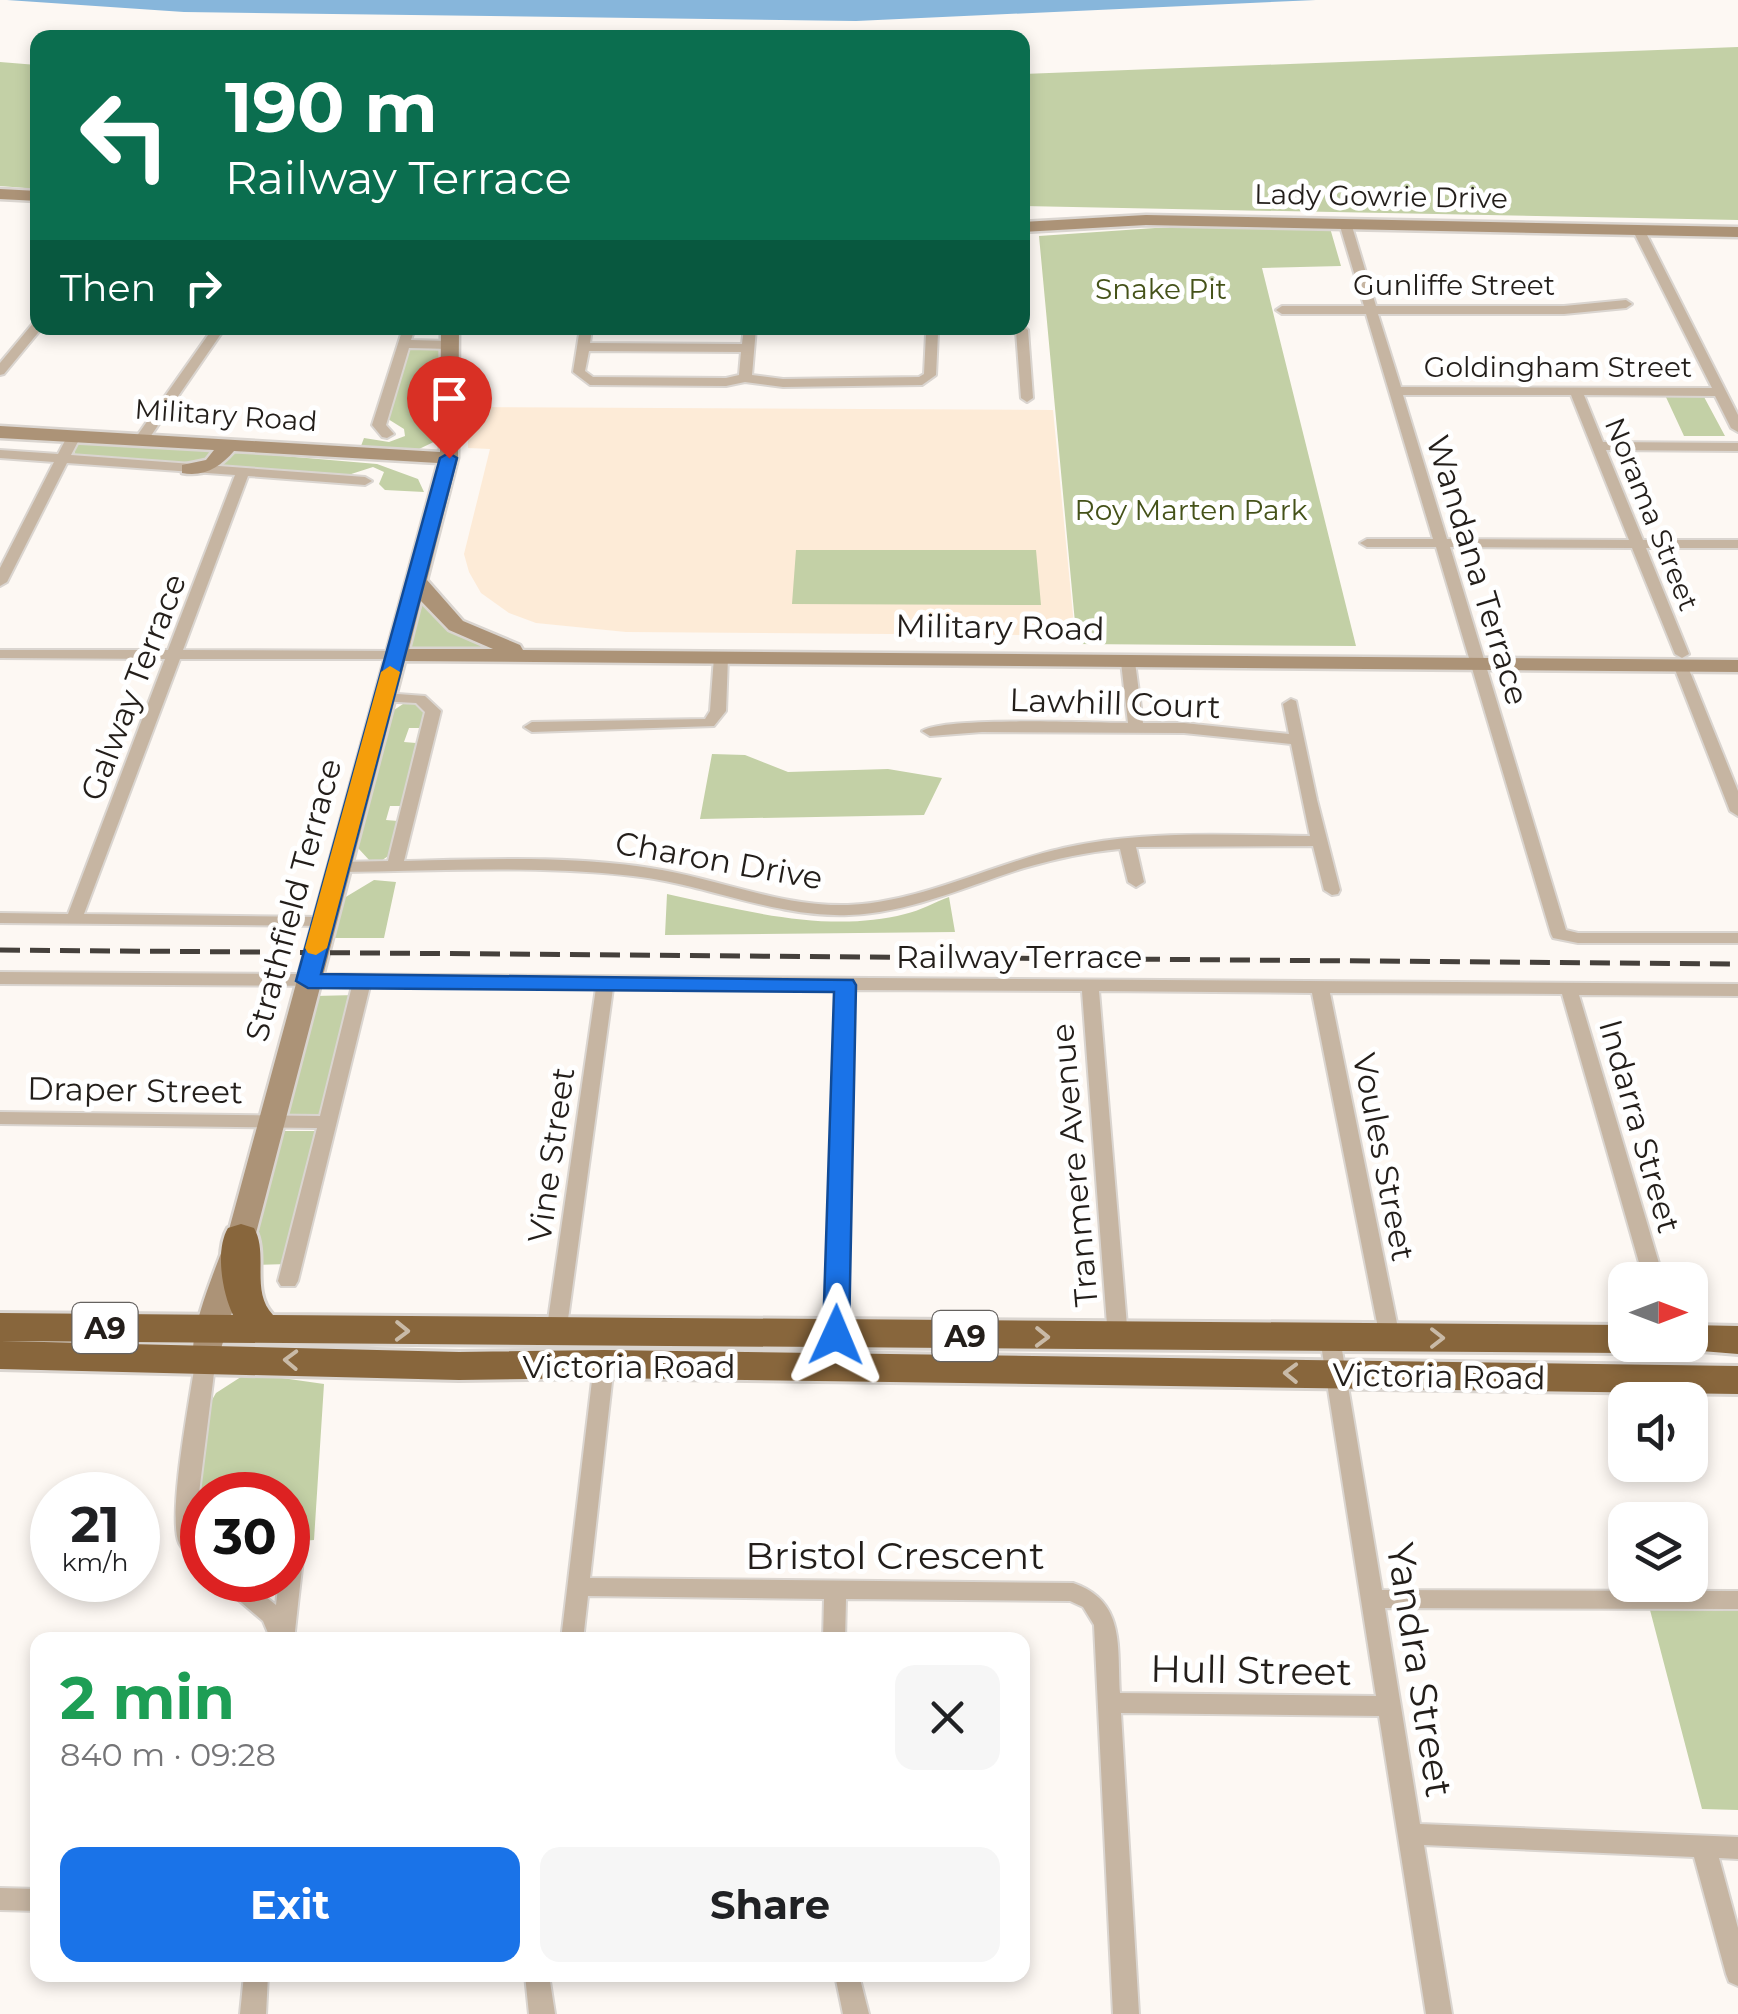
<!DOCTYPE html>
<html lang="en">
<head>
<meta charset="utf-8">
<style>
  body { margin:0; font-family:Montserrat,sans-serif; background:#f6f6f6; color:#202124; height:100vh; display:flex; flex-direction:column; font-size:38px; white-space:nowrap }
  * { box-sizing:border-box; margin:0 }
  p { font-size:32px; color:#757577 }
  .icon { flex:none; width:55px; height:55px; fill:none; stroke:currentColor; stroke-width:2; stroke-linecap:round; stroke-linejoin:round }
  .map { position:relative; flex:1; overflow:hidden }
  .side { position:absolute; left:30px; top:1632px; width:1000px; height:350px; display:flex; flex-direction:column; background:#fff; border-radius:20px; box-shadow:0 5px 15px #0003 }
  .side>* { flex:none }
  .top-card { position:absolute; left:30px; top:30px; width:1000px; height:305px; border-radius:20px; box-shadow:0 5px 15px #0003; background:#0b6e4f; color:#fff; overflow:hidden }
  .needle { width:65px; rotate:90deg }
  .fabs { position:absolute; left:1608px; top:1262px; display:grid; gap:20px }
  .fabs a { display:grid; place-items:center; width:100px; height:100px; border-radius:20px; background:#fff; box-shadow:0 5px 15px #0003; font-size:50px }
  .speed { position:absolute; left:30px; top:1472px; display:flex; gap:20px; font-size:50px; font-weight:700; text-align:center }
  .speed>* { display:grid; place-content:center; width:130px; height:130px; border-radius:50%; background:#fff; box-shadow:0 5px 15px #0003; line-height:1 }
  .speed small { font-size:25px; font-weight:400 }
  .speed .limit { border:15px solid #d22; background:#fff; color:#111 }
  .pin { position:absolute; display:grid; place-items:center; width:85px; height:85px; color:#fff; margin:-102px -42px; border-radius:50% 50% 50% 0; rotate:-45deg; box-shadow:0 0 10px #0007 }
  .pin .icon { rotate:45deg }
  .me { position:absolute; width:110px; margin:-55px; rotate:1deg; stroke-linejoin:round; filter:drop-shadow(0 0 8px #0008) }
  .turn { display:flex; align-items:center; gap:35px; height:210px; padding:0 30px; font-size:45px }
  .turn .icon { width:130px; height:130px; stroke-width:2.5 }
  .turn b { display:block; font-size:70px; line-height:85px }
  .then { display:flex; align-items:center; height:95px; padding:0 30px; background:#0003; gap:20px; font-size:38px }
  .round { display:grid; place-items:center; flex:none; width:105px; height:105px; border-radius:20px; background:#f6f6f6 }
  .summary { display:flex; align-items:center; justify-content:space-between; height:170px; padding:0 30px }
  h1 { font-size:60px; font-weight:700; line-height:75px; color:#1e9e55 }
  .button { display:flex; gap:20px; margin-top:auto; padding:20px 30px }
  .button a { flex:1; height:115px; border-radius:20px; background:#1a73e8; color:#fff; font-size:40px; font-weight:700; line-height:115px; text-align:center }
  .button a+a { background:#f6f6f6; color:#202124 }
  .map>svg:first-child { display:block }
  .built { fill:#fdebd7 }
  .green { fill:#c3d0a6 }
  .water { fill:#87b6db }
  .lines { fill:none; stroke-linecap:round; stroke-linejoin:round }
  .street-casing { stroke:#dad5d0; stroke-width:4 }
  .secondary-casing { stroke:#dad5d0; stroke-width:5 }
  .highway-casing { stroke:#dad5d0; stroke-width:6 }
  .street { fill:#c6b5a2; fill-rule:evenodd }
  .secondary { fill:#ac9377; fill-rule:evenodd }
  .highway { fill:#88663c; fill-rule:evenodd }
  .rail { stroke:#45403b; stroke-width:5; stroke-dasharray:20 10; stroke-linecap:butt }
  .oneway { stroke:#c9baa7 }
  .route { fill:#1a73e8; stroke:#114b97; stroke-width:2.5 }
  .slow { fill:#f59e0b }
  .labels { text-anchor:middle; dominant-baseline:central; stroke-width:10; stroke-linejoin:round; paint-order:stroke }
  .far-street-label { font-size:28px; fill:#231e1a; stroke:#fff }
  .far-park-label { font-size:28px; fill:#455219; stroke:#fff }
  .shield { fill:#fff; stroke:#65625f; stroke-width:2.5 }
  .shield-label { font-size:30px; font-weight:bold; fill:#231e1a }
  .street-label { font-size:32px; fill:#231e1a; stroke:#fff }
  .near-street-label { font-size:38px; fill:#231e1a; stroke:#fff }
</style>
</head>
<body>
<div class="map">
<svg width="1738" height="2014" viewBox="0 0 1738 2014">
  <rect width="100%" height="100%" fill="#fdf8f3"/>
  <path class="built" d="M468 407 1053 410 1074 625H1025V635L626 632 536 623 509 613 481 593 469 572 464 554 490 449 468 448Z"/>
  <path class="green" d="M1738 47V220L1023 206V74Z
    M0 62 37 65V189L0 186Z
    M1155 228H1330L1341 266 1262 268 1356 646 1077 644 1039 236Z
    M438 347 443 349 440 439 419 449 361 446 364 438 389 442 405 436 404 429 388 419 408 350Z
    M1665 395H1703L1725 436H1684Z
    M85 443 215 450 211 460 187 465 74 455 76 445Z
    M235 452 377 464 418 479 424 492 385 490 379 484 384 472 373 467 345 476 213 467Z
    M796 550H1036L1041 605 792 604Z
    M423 602 504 649 410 647Z
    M406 702 417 703 425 709 420 728H409L404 742 416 743 402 806H390L386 820 398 821 391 854 381 861H370L358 848 391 712Z
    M712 754 745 755 788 772 888 769 942 778 924 815 700 819Z
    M374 880 396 882 384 938H334L344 898Z
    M667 894C742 910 828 934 905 914 920 911 935 902 949 897L955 932 665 935Z
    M356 995 328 1114H286L315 996Z
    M283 1131H321L288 1264 250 1265Z
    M247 1373 324 1384 314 1540 288 1542V1495H202V1532L197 1527 209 1405 216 1393Z
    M1650 1610 1738 1611V1810L1702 1809Z"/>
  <path class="water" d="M7 0H1316L856 21 184 12Z"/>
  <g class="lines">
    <g class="street-casing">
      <path id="street" d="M1345 220 1351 223 1376 306H1564L1626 300 1632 304 1626 308 1564 314H1378L1401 387 1712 388 1632 229 1638 226 1644 229 1738 415V432L1731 428 1715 396 1584 395 1603 442 1738 443V451L1606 450 1643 540H1738V548H1646L1689 654 1682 658 1675 654 1632 548 1450 547 1566 930 1578 933H1738V943H1578L1553 938 1551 934 1436 547H1367L1360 543 1367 539H1433L1366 314H1282L1276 310 1282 306H1364L1339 223ZM1403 395H1571L1629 540 1447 539Z
        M38 321V328H42L4 374 0 375V363L34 322Z
        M1022 325 1028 330 1033 398 1027 402 1021 398 1016 331 1013 328H1022Z
        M213 328H225L146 443H136L134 440Z
        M403 328H415L411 340 451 341 457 345 451 349 409 348 386 425 394 434 387 438 382 437 372 425Z
        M580 328H592L590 343 742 344 744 328H756L752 375 783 379 919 377 924 374 926 334 918 328H932L938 333 936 375 922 385 783 387 745 382 726 386 590 385 573 372ZM589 351 741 352 739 375 726 378 593 377 585 371Z
        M74 432 81 436 71 455 365 477 372 481 365 485 248 476 183 650 395 651 402 655 395 659H180L84 914 323 917 331 922 329 926 0 923V913L68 914 165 659 0 658V650H168L235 475 67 463 7 582 0 586V568L54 462 0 458V450L58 454 69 433Z
        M721 653 728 657 726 711 714 726 532 732 524 727 532 722 705 719 710 711 714 657Z
        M1128 658 1135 662 1143 723H1184L1289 734 1283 704 1291 699 1296 701 1317 800 1340 890 1338 894 1332 895 1324 890 1313 846 1136 847 1144 882 1136 887 1128 882 1120 849C1087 852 1055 859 1024 868 967 886 909 913 849 915 775 918 706 884 633 876 536 865 436 871 338 872L330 867 338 862 388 861 425 712 416 703 379 701 376 698 384 693 425 696 441 711 404 861C489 859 578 855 662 870 724 881 784 907 848 905 924 902 995 862 1068 847 1147 830 1229 835 1310 836L1291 744 1184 733 982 732 930 736 922 731C944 716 1092 723 1128 723L1121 662Z
        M1681 663 1688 667 1738 791V816L1730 811 1674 667Z
        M0 972 1738 984V996L1579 995 1664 1280H1644L1562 994 1330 993 1400 1338 1397 1343 1390 1346 1383 1343 1380 1338 1312 993 1099 991 1128 1338 1125 1343 1118 1346 1111 1343 1108 1338 1082 991 854 990 846 1335 843 1340 836 1343 829 1340 826 1335 836 989 613 988 566 1334 563 1339 556 1342 549 1339 546 1334 596 988 370 986 298 1281 295 1286H281L278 1281 317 1128 0 1124V1112L320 1116 352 986 0 984Z
        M1330 1330 1337 1333 1340 1338 1382 1590 1738 1591V1609L1385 1608 1420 1824 1738 1837V1859L1719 1858 1738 1928V1986L1729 1982 1726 1974 1694 1857 1424 1845 1452 2014H1426L1379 1716 1121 1713 1139 2014H1113L1094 1625 1083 1607 1070 1601 846 1599 845 1640H823L824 1599 588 1596 583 1640H561L594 1364 597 1359 604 1356 611 1359 614 1364 590 1578 1073 1583C1126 1601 1117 1647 1120 1693L1376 1696 1320 1338 1323 1333Z
        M206 1349 213 1352 216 1357 197 1509 199 1538 202 1541V1564C193 1561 184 1553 179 1543 167 1516 191 1393 196 1357L199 1352Z
        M293 1541 301 1544 304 1550 294 1640H271L263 1621 222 1586 219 1580H245L276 1605 279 1580H288V1543Z
        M0 1888 38 1889V1911L0 1910Z
        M244 1975H268L266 2014H240Z
        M525 1975H549L555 2014H529Z
        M835 1975H859L869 2014H843Z"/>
    </g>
    <g class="secondary-casing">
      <path id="secondary" d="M0 189 38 191V201L0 199Z
        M1146 215 1738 227V237L1146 225 1022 232V222Z
        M441 328H459L458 458 427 580 463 621 520 645 523 650 1738 660V672L405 661 255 1237 216 1365 206 1368 196 1365C183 1341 218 1264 227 1237L438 463 234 451C220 467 205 477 182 473V465L206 460 214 450 0 438V426L440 452ZM421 601 449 630 493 649H409Z"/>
    </g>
    <g class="highway-casing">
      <path id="highway" d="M241 1224 254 1228C269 1254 250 1291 273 1315L1625 1325V1345H1640L1625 1353 1 1341 459 1352 604 1350 1738 1366V1394L604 1378 459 1380 0 1369V1313L233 1315C222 1292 215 1250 228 1228Z
        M1690 1325 1738 1326V1354L1677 1349 1675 1345H1690Z"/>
    </g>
    <use href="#street" class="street"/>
    <use href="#secondary" class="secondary"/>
    <use href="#highway" class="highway"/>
    <path class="rail" d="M0 950 1738 964"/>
  </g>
  <defs><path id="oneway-chevron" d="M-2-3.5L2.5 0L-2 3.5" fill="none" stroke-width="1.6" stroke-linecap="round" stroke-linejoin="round" transform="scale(2.5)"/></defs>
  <g class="oneway">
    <use href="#oneway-chevron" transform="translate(402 1331) rotate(1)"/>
    <use href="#oneway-chevron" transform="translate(1042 1337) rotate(1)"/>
    <use href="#oneway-chevron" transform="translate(1437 1338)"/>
    <use href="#oneway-chevron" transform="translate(291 1360) rotate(-178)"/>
    <use href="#oneway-chevron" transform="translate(1291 1373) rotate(-179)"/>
  </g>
  <path class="route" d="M449 453 457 458 321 974 853 980 856 985 849 1335 845 1342H827L823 1335 834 992 308 988 296 981 440 458Z"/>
  <path class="slow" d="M390 666 400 672 327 948 316 955 308 953 305 948 381 672Z"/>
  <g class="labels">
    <g class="far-street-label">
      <text transform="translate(1381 196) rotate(1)">Lady Gowrie Drive</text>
      <text x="1454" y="285">Gunliffe Street</text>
      <text x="1558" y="367">Goldingham Street</text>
      <text transform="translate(226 415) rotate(4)">Military Road</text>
      <text transform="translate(1652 514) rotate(68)">Norama Street</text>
    </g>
    <g class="far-park-label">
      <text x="1161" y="289">Snake Pit</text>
      <text x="1191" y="510">Roy Marten Park</text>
    </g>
    <g class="shield">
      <rect x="72.5" y="1303" width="65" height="50" rx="8"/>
      <rect x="932.5" y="1311" width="65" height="50" rx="8"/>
    </g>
    <g class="shield-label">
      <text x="105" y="1328">A9</text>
      <text x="965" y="1336">A9</text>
    </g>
    <g class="street-label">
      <text transform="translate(1478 570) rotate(73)">Wandana Terrace</text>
      <text transform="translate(1000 627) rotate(1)">Military Road</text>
      <text transform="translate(133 687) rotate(-69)">Galway Terrace</text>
      <text transform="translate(1115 703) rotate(2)">Lawhill Court</text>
      <text transform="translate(719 860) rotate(10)">Charon Drive</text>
      <text transform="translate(293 900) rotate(-75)">Strathfield Terrace</text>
      <text x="1019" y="956">Railway Terrace</text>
      <text transform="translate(135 1090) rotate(1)">Draper Street</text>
      <text transform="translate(1640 1126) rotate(74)">Indarra Street</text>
      <text transform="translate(551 1155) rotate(-82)">Vine Street</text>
      <text transform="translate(1384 1157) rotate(79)">Voules Street</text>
      <text transform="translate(1074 1165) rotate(-95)">Tranmere Avenue</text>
      <text x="629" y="1366">Victoria Road</text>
      <text transform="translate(1439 1376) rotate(1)">Victoria Road</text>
    </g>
    <g class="near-street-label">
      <text x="895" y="1555">Bristol Crescent</text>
      <text transform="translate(1251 1670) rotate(1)">Hull Street</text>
      <text transform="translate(1420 1670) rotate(81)">Yandra Street</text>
    </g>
  </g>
</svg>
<div class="fabs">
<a><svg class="needle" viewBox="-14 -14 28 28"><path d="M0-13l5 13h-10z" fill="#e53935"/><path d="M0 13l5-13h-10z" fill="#757577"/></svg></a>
<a><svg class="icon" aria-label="sound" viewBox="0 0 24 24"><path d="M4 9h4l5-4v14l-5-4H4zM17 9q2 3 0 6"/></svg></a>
<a><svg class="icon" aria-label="layers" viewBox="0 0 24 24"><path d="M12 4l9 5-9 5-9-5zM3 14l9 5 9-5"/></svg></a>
</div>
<div class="speed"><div>21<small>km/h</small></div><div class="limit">30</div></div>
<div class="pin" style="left:449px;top:458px;background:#d93025"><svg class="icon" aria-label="arrive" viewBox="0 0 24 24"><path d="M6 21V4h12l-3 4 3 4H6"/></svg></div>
<svg class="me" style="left:836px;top:1335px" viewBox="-20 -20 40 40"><path d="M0-17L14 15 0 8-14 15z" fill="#1a73e8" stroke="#fff" stroke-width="4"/></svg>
<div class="top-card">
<div class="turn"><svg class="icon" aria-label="left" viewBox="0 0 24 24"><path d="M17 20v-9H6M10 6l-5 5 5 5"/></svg><div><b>190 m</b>Railway Terrace</div></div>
<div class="then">Then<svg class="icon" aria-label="right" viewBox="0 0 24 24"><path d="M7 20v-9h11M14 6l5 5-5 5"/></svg></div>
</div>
<section class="side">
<div class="summary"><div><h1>2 min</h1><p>840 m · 09:28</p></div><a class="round"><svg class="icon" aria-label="close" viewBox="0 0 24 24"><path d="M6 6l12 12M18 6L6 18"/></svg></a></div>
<div class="button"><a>Exit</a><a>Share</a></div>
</section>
</div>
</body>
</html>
